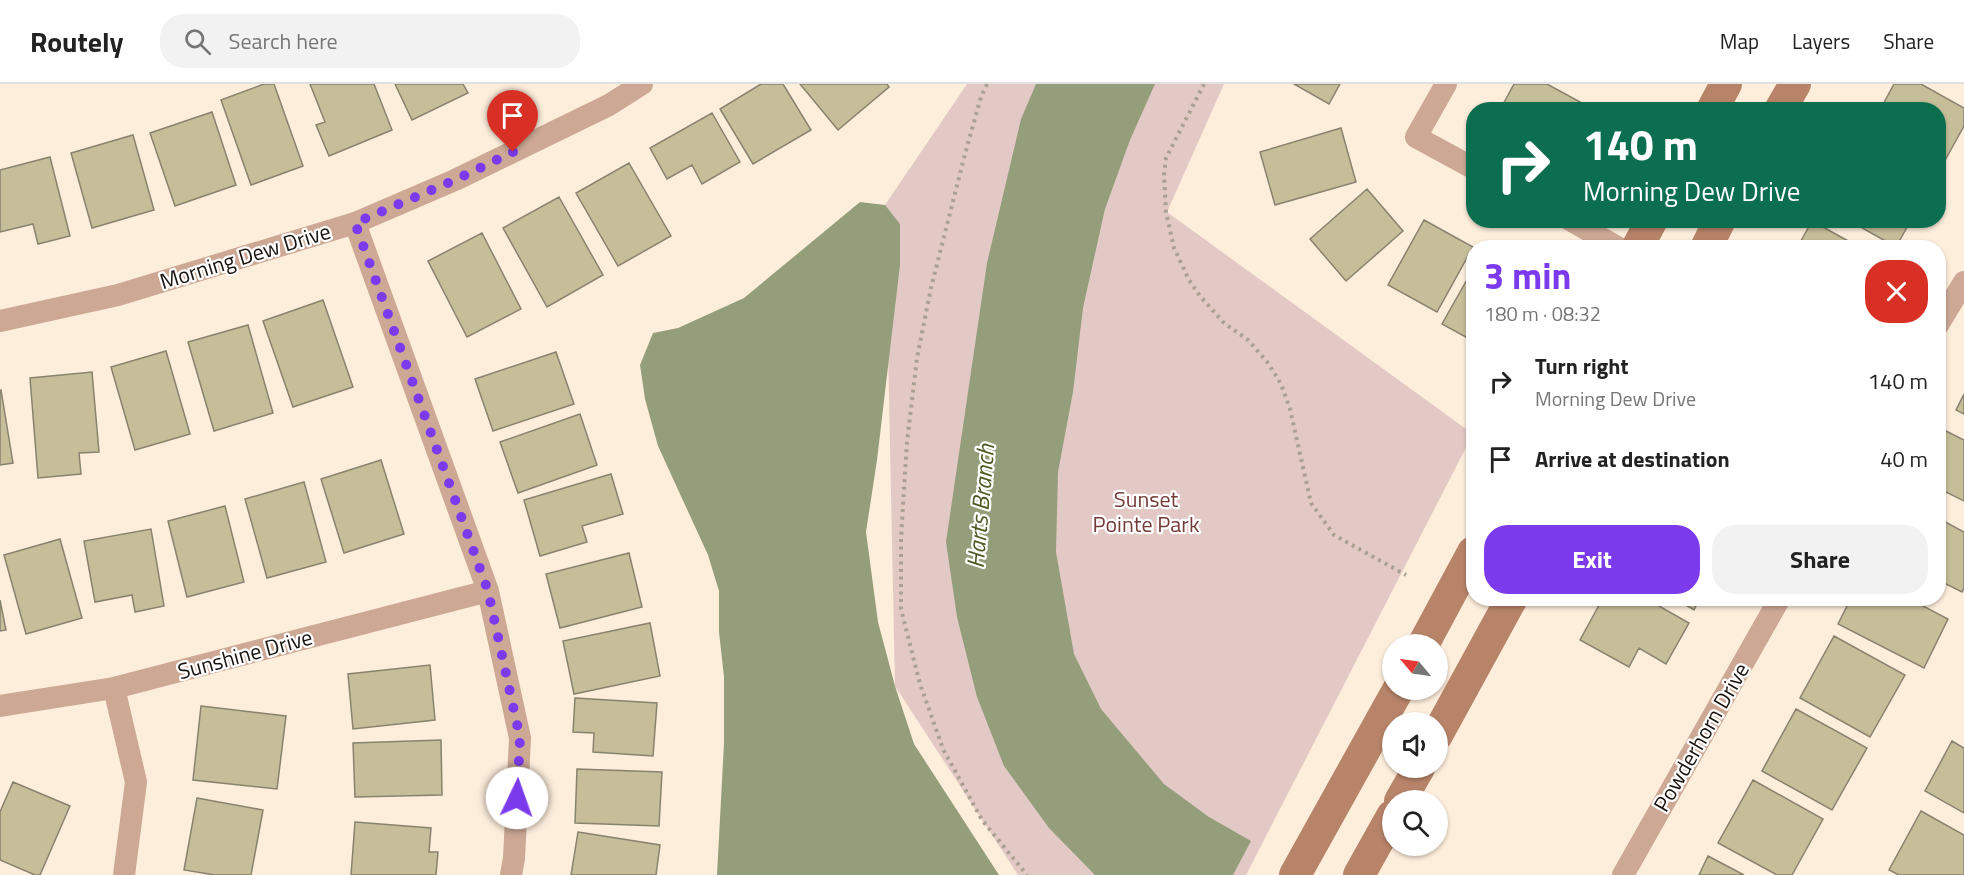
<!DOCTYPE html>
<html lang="en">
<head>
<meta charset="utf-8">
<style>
  body { margin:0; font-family:"Titillium Web",sans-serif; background:#f2f2f2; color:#222; height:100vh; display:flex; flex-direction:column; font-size:22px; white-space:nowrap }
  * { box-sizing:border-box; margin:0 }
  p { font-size:20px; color:#767676 }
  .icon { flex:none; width:33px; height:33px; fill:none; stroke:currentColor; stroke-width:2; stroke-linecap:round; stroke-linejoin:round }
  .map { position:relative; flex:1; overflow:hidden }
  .details { position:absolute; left:1466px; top:156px; width:480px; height:366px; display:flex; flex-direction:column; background:#fff; border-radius:24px; box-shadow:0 2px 4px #0004 }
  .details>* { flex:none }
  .guide { position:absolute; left:1466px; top:18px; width:480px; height:126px; border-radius:24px; box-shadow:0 2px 4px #0004; background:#0b6e4f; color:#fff; overflow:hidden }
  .needle { width:39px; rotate:299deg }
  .fabs { position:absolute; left:1382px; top:550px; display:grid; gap:12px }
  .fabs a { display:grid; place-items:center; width:66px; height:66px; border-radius:50%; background:#fff; box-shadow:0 2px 4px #0004; font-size:30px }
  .pin { position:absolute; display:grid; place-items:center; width:51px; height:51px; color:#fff; margin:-62px -26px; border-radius:50% 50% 50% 0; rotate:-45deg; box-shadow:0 0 6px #0007 }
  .pin .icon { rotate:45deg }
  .me { position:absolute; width:66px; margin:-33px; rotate:3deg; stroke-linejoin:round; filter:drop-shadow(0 0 4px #0008) }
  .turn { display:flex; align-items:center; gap:21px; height:126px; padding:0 18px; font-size:27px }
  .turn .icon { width:78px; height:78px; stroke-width:2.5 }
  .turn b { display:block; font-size:42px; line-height:51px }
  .round { display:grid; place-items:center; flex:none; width:63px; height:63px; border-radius:24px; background:#f2f2f2 }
  .head { display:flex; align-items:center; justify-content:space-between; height:102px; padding:0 18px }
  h1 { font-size:36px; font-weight:700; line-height:45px; color:#7c3aed }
  .button { display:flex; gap:12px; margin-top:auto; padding:12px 18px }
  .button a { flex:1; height:69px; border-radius:24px; background:#7c3aed; color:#fff; font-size:24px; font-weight:700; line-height:69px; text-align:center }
  .button a+a { background:#f2f2f2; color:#222 }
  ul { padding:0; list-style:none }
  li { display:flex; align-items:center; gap:18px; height:78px; padding:0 18px }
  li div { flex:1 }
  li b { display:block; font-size:22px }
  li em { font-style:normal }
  header { display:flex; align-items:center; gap:36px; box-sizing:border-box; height:84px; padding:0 30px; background:#fff; border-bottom:2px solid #e0e0e0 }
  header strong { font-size:28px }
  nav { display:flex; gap:33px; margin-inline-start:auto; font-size:21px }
  .search { width:420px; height:54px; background:#f2f2f2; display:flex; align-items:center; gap:15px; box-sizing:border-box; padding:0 21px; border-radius:24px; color:#767676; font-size:22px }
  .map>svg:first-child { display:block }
  .green { fill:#e3c9c6 }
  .water { fill:#959e7b }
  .building { fill:#c6bd99; stroke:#88836f; stroke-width:1.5 }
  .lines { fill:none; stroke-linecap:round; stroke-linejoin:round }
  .path { stroke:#aca092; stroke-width:4; stroke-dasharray:3 4.5; stroke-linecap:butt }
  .street { stroke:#cca895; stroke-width:22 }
  .secondary { stroke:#b88469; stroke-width:32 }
  .route { stroke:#7c3aed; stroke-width:10; stroke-dasharray:0 18 }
  .labels { text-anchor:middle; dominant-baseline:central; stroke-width:4.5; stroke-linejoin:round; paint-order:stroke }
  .street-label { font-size:22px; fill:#19140e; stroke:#fff }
  .park-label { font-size:22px; fill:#733b37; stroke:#fff }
  .water-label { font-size:24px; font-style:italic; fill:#4d5922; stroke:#fff }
</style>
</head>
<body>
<header>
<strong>Routely</strong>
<div class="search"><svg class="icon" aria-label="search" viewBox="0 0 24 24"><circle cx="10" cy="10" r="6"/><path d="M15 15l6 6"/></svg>Search here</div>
<nav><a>Map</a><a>Layers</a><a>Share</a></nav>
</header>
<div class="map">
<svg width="1964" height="791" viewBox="0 0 1964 791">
  <rect width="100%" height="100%" fill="#fdeddb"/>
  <path class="green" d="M967 0H1224L1167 128 1473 350 1246 791H1018L895 602 885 121Z"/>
  <path class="water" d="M1036 0H1155L1130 56 1105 125 1083 224 1073 308 1058 388 1056 468 1074 570 1101 625 1164 700 1209 733 1251 757 1233 791H1095L1049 744 1004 682 977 613 957 533 946 458 987 179 1021 35Z
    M860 118 885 121 900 140V181L877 376 866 448 878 538 895 602 914 660 999 791H717L724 659V593L719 548V507L708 471 658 362 645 315 640 281 653 249 678 244 744 214Z"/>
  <path class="building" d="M264 0H274L303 82 251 101 221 16Z
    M310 0H374L392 46 329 72 316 41 325 38Z
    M395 0H463L468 9 412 36Z
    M761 0H783L811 46 753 80 720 25Z
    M800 0H887L889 3 838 46Z
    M1294 0H1340L1329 20Z
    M1514 0H1547L1582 19 1578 26H1500Z
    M1894 0H1921L1964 24V42L1938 89V26H1880Z
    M212 28 236 101 175 122 150 49Z
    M712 29 740 78 702 100 692 81 667 95 650 64Z
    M1341 44 1356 98 1275 121 1260 68Z
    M133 51 154 126 92 144 71 69Z
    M50 73 70 152 38 160 33 140 0 148V86Z
    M629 79 671 152 618 182 576 109Z
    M1367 105 1403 147 1346 197 1310 155Z
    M559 113 603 191 547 223 503 144Z
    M1424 136 1473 163 1437 228 1388 201Z
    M1848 136H1911L1896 163Z
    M1812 137 1861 164H1797Z
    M482 149 521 225 467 253 428 177Z
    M1473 185V257L1442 240Z
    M323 216 353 303 293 323 263 237Z
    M248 241 273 329 214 347 188 258Z
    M166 267 190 350 135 366 111 283Z
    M556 268 574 320 493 347 475 295Z
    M92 288 99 368 79 369 81 390 38 394 30 294Z
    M1 306 13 379 0 381V307Z
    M1964 310V330L1956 326Z
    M580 330 597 381 518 409 500 358Z
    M1942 345 1964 356V417L1938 404V353Z
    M381 376 404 450 344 469 321 395Z
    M611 390 623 430 582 442 587 458 540 472 524 416Z
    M304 398 326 478 267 494 245 415Z
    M225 422 244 498 187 513 168 437Z
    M1938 434 1964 448V504L1962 508 1938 496Z
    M151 445 164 522 135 528 132 511 95 518 84 457Z
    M60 455 82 534 26 550 4 471Z
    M629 469 642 523 560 544 546 490Z
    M1603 514H1645L1689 539 1666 580 1639 564 1629 583 1580 556Z
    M1674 514H1700L1694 526Z
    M1851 514H1908L1948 535 1924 584 1838 540Z
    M0 516 6 546 0 547Z
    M650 539 660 592 574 610 563 557Z
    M1834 552 1905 591 1870 653 1800 614Z
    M430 581 435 636 353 645 348 590Z
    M575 614 657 619 653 672 593 668 594 649 573 648Z
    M201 622 286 632 277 705 193 696Z
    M1796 625 1867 664 1832 726 1762 687Z
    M441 656 442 711 355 713 353 659Z
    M1952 657 1964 664V729L1925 707Z
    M577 685 662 688 659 742 575 739Z
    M1753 696 1823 735 1792 791H1777L1718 759Z
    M13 698 70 722 40 791H35L0 776V728Z
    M197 714 263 726 251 791H215L184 786Z
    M1921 727 1964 751V791H1899L1889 786Z
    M355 738 431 744 429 768H438L436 791H351Z
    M578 748 660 761 656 791H571Z
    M1708 772 1744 791H1699Z"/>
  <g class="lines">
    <path class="path" d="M987 0 981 13 965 70 931 204 917 274 907 358 901 454V525L920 600 943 665 982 736 1027 791
      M1204 0 1166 74 1164 91 1166 128 1174 164 1189 196 1200 212 1224 239 1248 256 1268 279 1281 300 1290 325 1311 419 1334 451 1406 491"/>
    <path class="street" d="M1446 0 1416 53 1473 84
      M1570 136 1619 164
      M355 139 488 507 520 654 514 774 511 791
      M0 237 118 211 355 139 455 96 609 21 642 0
      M1938 241 1964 198
      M114 604 136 698 124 791
      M0 622 114 604 488 507
      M1623 791 1780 514"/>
    <path class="secondary" d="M1712 26 1726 0
      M1780 26 1795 0
      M1637 164 1652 136
      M1706 164 1720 136
      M1423 561 1473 468
      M1437 651 1512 514
      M1400 717 1419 684
      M1295 791 1398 606
      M1359 791 1392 732"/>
  </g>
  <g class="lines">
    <path class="route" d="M513 68 455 96 355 139 488 507 520 654 517 714"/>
  </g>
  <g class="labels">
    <g class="street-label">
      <text transform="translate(245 172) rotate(-17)">Morning Dew Drive</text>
      <text transform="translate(245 570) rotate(-15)">Sunshine Drive</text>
      <text transform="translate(1701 653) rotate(-60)">Powderhorn Drive</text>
    </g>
    <g class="park-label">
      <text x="1146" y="415">Sunset<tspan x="1146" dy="25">Pointe Park</tspan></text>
    </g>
    <g class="water-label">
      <text transform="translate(980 422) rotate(-85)">Harts Branch</text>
    </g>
  </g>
</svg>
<div class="fabs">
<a><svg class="needle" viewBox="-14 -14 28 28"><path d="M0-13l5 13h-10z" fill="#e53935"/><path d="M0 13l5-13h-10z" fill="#767676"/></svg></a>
<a><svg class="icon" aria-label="sound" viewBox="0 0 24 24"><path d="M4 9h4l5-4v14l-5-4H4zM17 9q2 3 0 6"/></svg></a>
<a><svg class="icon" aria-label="search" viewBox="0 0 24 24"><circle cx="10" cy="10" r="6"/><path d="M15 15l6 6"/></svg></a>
</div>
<div class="pin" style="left:513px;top:68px;background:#d93025"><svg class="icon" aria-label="arrive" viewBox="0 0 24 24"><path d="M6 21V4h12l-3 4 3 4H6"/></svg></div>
<svg class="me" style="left:517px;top:714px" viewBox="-20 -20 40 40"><circle r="19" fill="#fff"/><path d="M0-13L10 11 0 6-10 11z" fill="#7c3aed"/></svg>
<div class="guide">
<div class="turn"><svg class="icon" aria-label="right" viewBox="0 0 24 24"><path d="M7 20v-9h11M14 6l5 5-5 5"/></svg><div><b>140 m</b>Morning Dew Drive</div></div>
</div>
<section class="details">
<div class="head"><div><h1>3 min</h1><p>180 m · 08:32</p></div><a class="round" style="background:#d93025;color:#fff"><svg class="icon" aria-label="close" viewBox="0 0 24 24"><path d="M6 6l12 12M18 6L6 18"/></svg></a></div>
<ul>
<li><svg class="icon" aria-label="right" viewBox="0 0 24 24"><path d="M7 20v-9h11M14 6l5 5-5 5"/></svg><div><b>Turn right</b><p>Morning Dew Drive</p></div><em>140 m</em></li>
<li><svg class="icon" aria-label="arrive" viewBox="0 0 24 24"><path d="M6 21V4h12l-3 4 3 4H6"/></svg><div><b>Arrive at destination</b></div><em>40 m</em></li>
</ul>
<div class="button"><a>Exit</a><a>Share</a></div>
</section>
</div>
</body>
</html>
